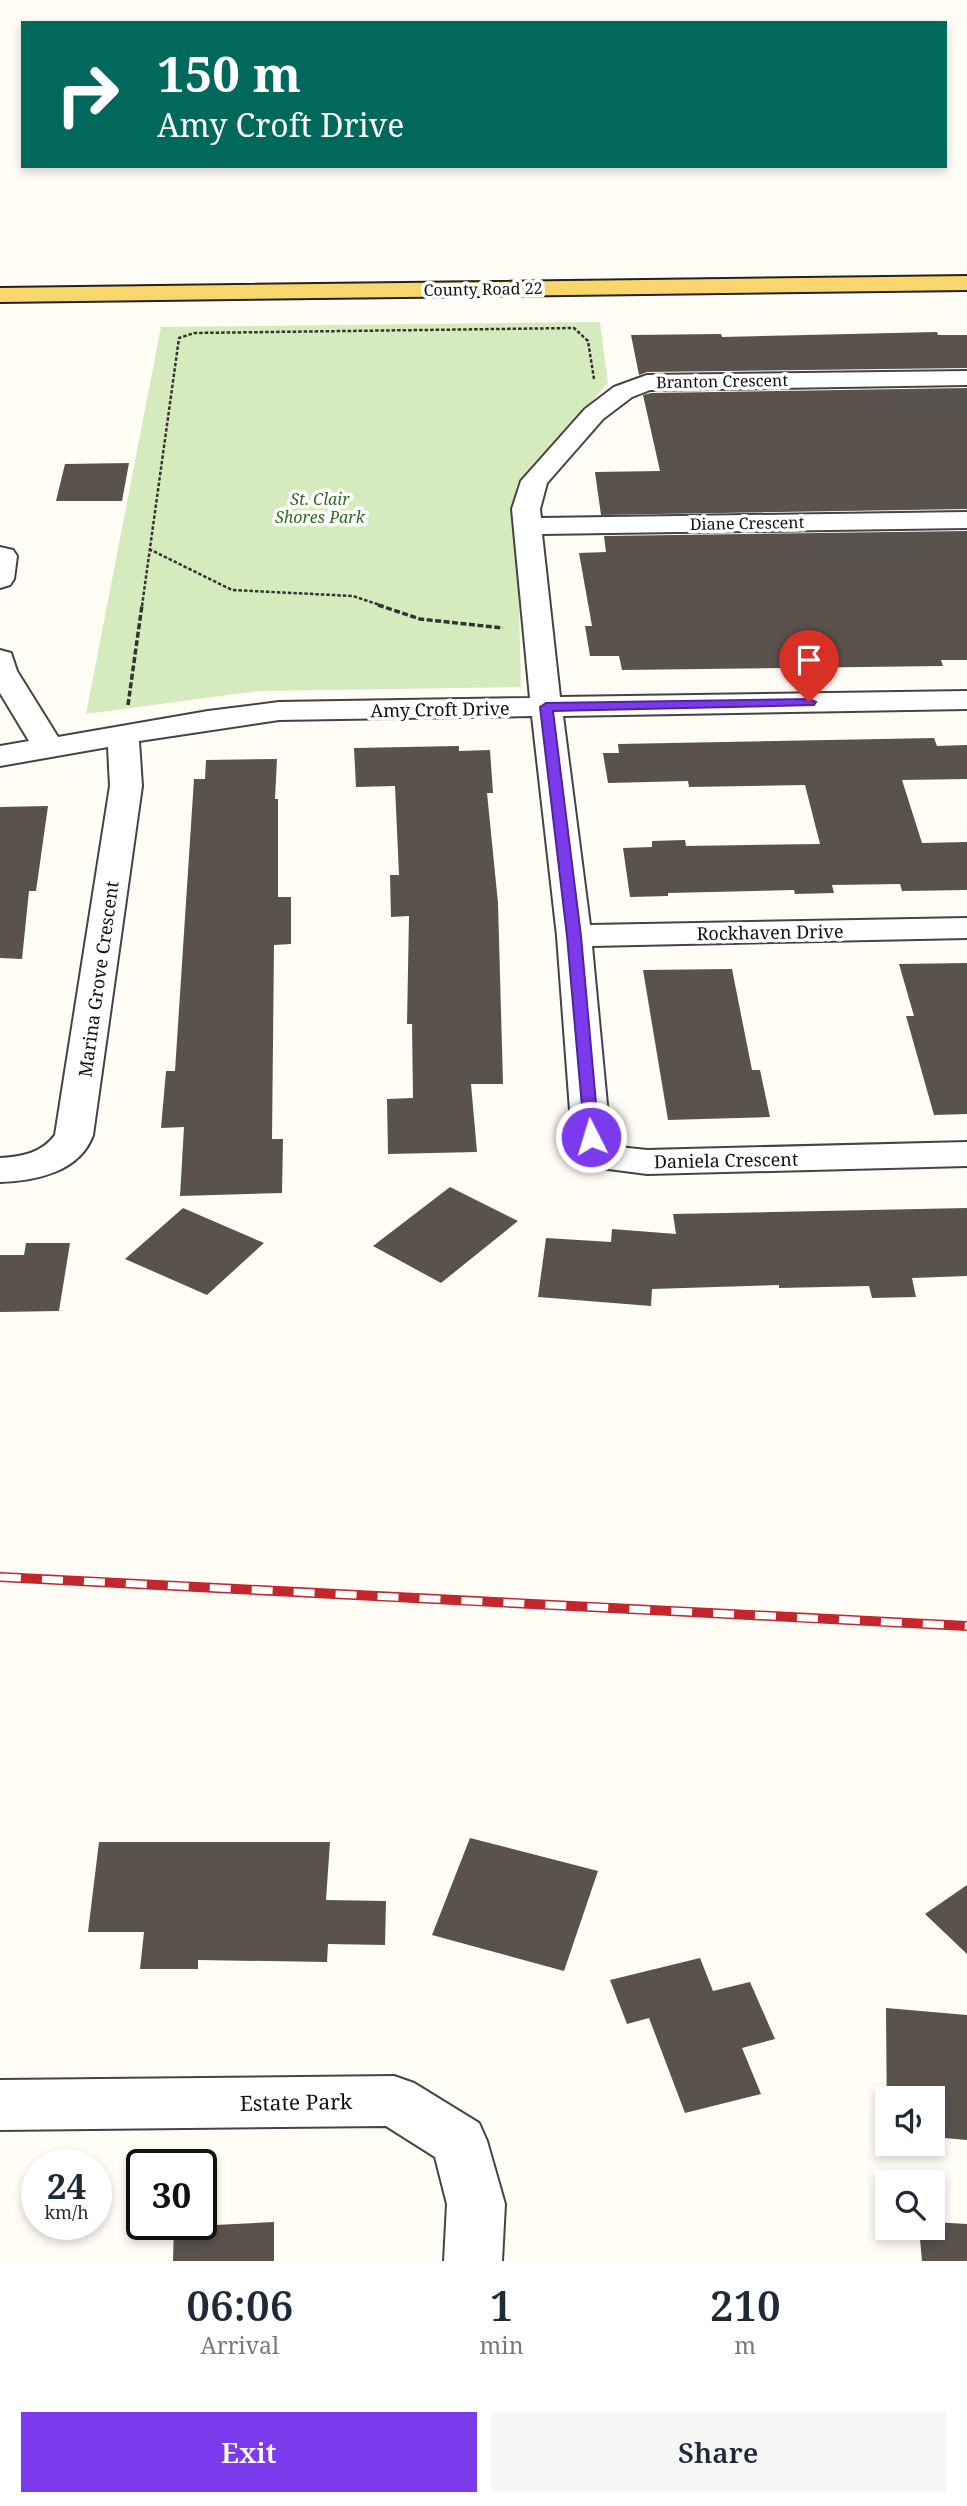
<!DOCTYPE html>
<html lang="en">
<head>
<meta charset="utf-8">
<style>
  body { margin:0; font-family:"Noto Serif",serif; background:#f6f6f7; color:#1f2937; height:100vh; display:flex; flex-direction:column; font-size:26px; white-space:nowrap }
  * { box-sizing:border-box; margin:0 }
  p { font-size:23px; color:#747a83 }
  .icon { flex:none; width:38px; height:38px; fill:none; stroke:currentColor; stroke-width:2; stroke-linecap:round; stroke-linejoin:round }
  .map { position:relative; height:2261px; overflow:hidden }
  .drawer { display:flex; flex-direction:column; background:#fff; flex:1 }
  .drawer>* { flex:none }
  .hud { position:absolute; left:21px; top:21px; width:926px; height:147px; border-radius:0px; box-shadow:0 4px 10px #0003; background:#00695c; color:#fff; overflow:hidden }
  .tools { position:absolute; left:875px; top:2086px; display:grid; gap:14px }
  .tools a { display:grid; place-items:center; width:70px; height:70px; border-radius:0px; background:#fff; box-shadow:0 4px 10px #0003; font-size:35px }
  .speed { position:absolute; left:21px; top:2149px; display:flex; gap:14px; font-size:35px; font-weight:700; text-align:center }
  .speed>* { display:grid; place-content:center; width:91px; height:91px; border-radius:50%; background:#fff; box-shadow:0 4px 10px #0003; line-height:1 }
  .speed small { font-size:18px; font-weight:400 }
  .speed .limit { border:4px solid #111; border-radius:10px; background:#fff; color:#111 }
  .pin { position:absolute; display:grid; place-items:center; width:60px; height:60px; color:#fff; margin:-72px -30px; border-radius:50% 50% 50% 0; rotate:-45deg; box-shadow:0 0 7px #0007 }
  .pin .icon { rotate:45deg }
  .me { position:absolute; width:77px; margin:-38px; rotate:355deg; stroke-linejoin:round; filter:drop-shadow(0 0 5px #0008) }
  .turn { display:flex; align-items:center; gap:24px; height:147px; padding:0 21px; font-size:32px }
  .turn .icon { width:91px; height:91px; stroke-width:2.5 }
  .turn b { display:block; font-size:49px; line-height:60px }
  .eta { display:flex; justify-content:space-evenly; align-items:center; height:119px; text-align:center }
  .eta b { font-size:42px; font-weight:600; line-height:49px }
  .action { display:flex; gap:14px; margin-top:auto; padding:14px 21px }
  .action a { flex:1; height:80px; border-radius:0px; background:#7c3aed; color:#fff; font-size:28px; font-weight:600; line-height:80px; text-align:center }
  .action a+a { background:#f6f6f7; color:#1f2937 }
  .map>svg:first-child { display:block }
  .green { fill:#d5ebbd }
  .building { fill:#5a524d }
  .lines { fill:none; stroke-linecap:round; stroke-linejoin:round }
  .minor-casing { stroke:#444; stroke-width:4 }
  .major-casing { stroke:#222; stroke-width:4 }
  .path-far1 { stroke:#333; stroke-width:2.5; stroke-dasharray:3.5 2; stroke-linecap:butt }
  .path { stroke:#333; stroke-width:3.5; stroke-dasharray:6 2.5; stroke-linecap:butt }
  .minor { fill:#fff; fill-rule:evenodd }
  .major { fill:#f9d66b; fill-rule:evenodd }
  .rail-casing { stroke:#c4262e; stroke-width:10 }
  .rail { stroke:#fff; stroke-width:7; stroke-dasharray:21; stroke-linecap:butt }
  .route { fill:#7c3aed; stroke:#51269a; stroke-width:2 }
  .labels { text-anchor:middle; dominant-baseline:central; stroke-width:7; stroke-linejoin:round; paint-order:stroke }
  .far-street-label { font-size:16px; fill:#111; stroke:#fff }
  .far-park-label { font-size:16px; font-style:italic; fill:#2f6b1f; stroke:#fff }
  .street-label { font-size:18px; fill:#111; stroke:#fff }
  .near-street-label { font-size:21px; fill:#111; stroke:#fff }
</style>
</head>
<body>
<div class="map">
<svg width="967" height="2261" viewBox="0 0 967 2261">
  <rect width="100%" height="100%" fill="#fffdf5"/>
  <path class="green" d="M600 322 608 383 516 486 521 687 258 691 86 714 161 327Z"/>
  <path class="building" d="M937 332 938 335H967V368L647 372 639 375 631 335 721 334 722 337Z
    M967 388V509L601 515 595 472 660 471 643 395 651 393Z
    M129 463 122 501H56L65 464Z
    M967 531V660H941L943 666 622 670 619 656H590L585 626H592L579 553 606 552 604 536Z
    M934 738 937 746 967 745V779L902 780 922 843 967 842V890L902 891 900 884 832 885 834 893 795 894 794 890 668 893V896L630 897 623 848 652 847V841L685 840 686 846 820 844 805 785 689 787 688 781 608 783 603 753H619L618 744Z
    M459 746V751L490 750 493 793H487L498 903 503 1084H471L477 1152 388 1154 387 1099 413 1098 412 1024H407L409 916 391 917 390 875H399L395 786 356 787 354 748Z
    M277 759 275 799H278V897H291V944L274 945 272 1139H283L282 1193 180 1196 184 1127 161 1128 166 1071H175L194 779H205L206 760Z
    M48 806 36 891H29L22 959 0 958V807Z
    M967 963V1114L934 1115 906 1016H914L899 964Z
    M732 969 752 1070H760L770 1117 668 1120 643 970Z
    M450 1187 518 1221 441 1283 373 1246Z
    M183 1208 264 1243 207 1295 125 1259Z
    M967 1208V1276L912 1278 916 1297 872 1298 869 1286 779 1288V1285L652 1289 651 1306 538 1297 546 1238 611 1242 612 1229 676 1234 673 1214Z
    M26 1243H70L59 1311 0 1312V1255H24Z
    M470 1838 598 1871 564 1971 432 1935Z
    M99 1842H330L326 1900 386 1901 385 1945 328 1944 327 1962 198 1960V1969H140L144 1932H88Z
    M967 1885V1954L925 1914Z
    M700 1958 713 1991 750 1982 775 2039 742 2048 761 2094 685 2113 649 2018 627 2024 610 1980Z
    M886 2008 967 2015V2140L933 2137V2098H887V2132Z
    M274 2222V2261H173L174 2227Z
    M933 2222 967 2224V2261H922L919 2228H933Z"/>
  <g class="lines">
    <g class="minor-casing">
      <path id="minor" d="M967 371V385L650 390 632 397 603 419 547 483 540 509 541 518 967 512V528L542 534 560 697 967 691V709L563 716 590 925 967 918V938L592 946 610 1136 619 1147 647 1150 967 1142V1166L647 1174 593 1167 572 1137 557 936 532 716 279 720 139 741 142 786 93 1135C80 1172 35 1181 0 1182V1158C21 1157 42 1153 55 1135L110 786 108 747 0 766V746L29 741 0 693V650L11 653 17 671 58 737 208 711 279 702 530 698 512 509 521 481 585 409 614 387 647 375Z
        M0 547 13 550 17 556 14 579 10 585 0 588Z
        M394 2076 414 2083 479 2123 487 2141 505 2204 502 2261H444L447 2204 435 2157 386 2126 0 2130V2080Z"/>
    </g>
    <g class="major-casing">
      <path id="major" d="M967 276V290L0 302V288Z"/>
    </g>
    <path class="path-far1" d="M149 549 232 590 353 596 383 606
      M142 606 179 338 194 333 574 328 588 341 594 379"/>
    <path class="path" d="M378 605 420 619 503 628
      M128 705 142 605"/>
    <use href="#minor" class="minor"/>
    <use href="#major" class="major"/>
    <g class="rail-casing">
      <path id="rail" d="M0 1577 967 1626"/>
    </g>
    <use href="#rail" class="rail"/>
  </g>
  <path class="route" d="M809 699 816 702 814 705 553 711 581 936 599 1137 591 1142 585 1141 567 936 540 707 546 703Z"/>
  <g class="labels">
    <g class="far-street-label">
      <text transform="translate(483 289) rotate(-1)">County Road 22</text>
      <text transform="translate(722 381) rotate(-1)">Branton Crescent</text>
      <text transform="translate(747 523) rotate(-1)">Diane Crescent</text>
    </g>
    <g class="far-park-label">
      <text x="320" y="499">St. Clair<tspan x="320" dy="18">Shores Park</tspan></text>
    </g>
    <g class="street-label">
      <text transform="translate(440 709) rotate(-1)">Amy Croft Drive</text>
      <text transform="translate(770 932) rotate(-1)">Rockhaven Drive</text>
      <text transform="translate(98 979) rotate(-82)">Marina Grove Crescent</text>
      <text transform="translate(726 1160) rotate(-1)">Daniela Crescent</text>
    </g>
    <g class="near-street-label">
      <text transform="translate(296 2102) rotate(-1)">Estate Park</text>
    </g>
  </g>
</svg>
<div class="tools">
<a><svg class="icon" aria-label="sound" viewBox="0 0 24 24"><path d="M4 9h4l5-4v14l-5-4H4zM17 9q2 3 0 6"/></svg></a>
<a><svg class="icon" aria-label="search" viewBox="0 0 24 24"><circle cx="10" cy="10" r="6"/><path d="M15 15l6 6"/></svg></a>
</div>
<div class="speed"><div>24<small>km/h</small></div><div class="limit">30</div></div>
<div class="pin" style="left:809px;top:702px;background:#d93025"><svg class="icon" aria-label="arrive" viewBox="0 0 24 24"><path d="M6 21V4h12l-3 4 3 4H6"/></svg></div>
<svg class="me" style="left:591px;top:1137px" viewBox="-20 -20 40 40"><circle r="17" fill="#7c3aed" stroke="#fff" stroke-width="3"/><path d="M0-11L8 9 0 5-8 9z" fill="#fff"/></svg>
<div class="hud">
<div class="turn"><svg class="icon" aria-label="right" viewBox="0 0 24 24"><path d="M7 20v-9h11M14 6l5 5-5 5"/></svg><div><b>150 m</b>Amy Croft Drive</div></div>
</div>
</div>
<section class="drawer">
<div class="eta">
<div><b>06:06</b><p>Arrival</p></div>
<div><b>1</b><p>min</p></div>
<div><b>210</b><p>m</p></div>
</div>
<div class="action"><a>Exit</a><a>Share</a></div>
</section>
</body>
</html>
